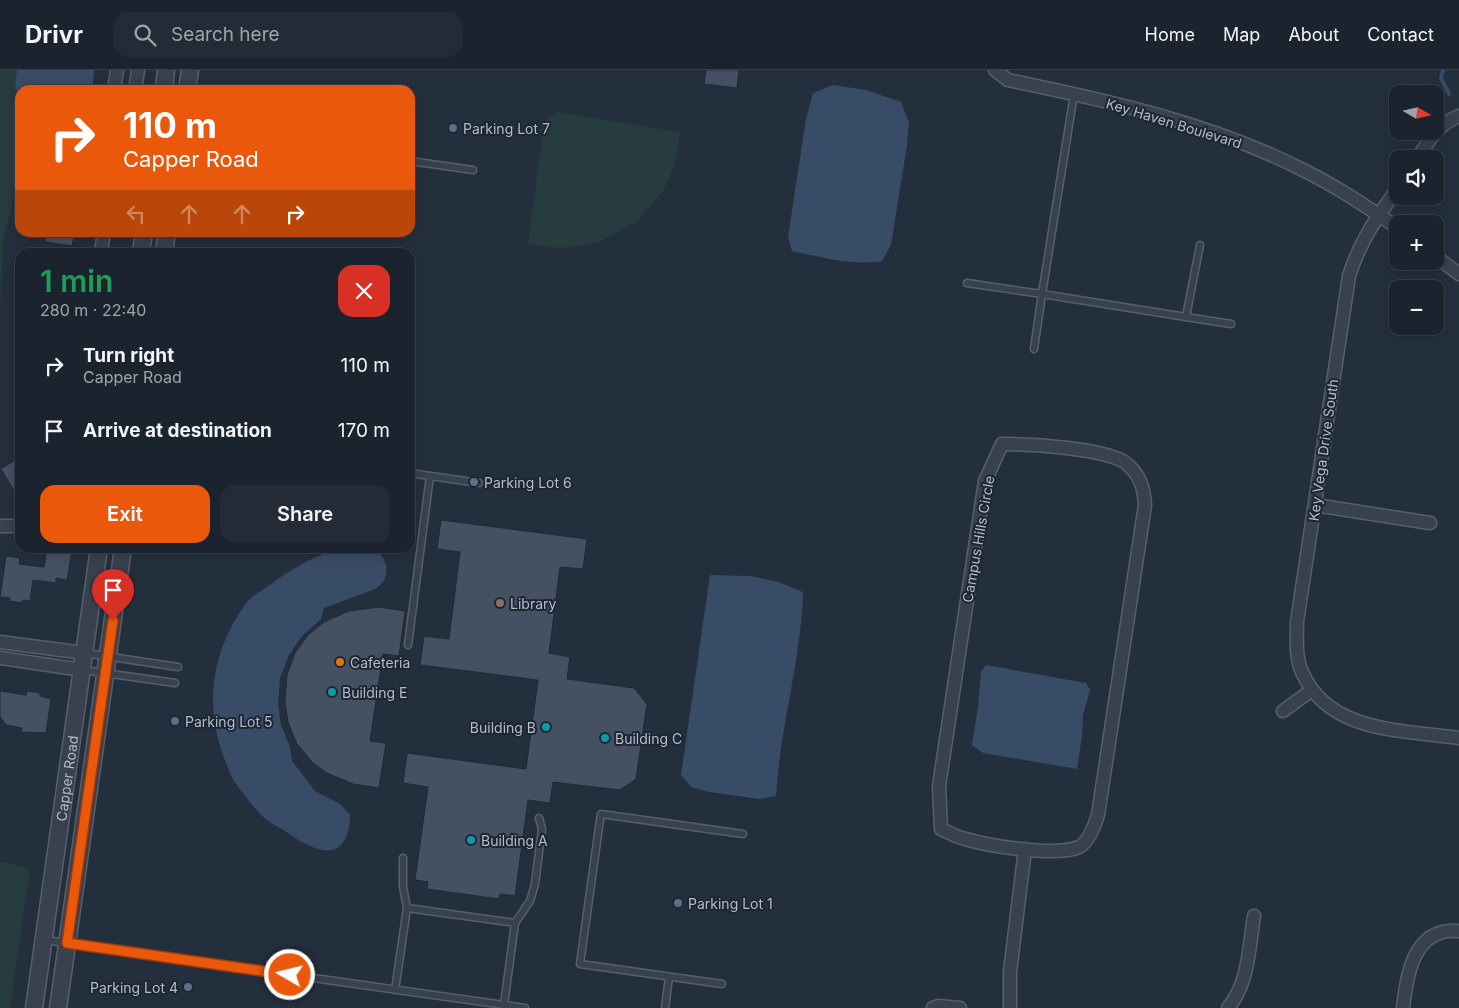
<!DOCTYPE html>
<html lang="en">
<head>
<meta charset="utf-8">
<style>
  body { margin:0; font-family:Inter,sans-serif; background:#242b36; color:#f1f3f6; height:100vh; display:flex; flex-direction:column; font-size:19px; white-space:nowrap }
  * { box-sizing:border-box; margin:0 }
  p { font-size:16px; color:#a0a4aa }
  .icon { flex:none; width:28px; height:28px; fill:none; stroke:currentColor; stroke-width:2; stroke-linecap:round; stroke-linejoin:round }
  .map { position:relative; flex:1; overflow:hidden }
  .details { position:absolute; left:15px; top:178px; width:400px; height:305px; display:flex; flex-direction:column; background:#1b232e; border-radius:15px; box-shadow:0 2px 12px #0003,0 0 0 1px #39404a }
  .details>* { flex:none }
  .hud { position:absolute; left:15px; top:15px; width:400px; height:152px; border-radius:15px; box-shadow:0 2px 12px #0003,0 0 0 1px #39404a; background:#ea580c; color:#fff; overflow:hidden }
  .needle { width:32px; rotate:99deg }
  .controls { position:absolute; left:1389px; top:15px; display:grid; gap:10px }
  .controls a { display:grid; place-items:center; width:55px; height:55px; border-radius:10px; background:#1b232e; box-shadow:0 2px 12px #0003,0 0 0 1px #39404a; font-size:25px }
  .pin { position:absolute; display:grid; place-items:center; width:42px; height:42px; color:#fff; margin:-51px -21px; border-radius:50% 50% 50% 0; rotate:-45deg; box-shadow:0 0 5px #0007 }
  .pin .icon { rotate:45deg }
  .me { position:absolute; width:55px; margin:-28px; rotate:278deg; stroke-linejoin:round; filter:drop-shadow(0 0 4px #0008) }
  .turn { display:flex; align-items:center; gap:18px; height:105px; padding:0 25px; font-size:22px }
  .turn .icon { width:65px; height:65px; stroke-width:2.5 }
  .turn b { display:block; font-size:35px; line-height:42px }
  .lanes { display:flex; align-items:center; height:48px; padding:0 25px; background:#0003; justify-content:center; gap:25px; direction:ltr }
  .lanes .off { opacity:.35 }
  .round { display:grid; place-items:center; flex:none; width:52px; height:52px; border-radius:15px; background:#242b36 }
  .head { display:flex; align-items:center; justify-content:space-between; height:85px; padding:0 25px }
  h1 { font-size:30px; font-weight:600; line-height:38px; color:#1e9e55 }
  .button { display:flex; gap:10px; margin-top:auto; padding:10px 25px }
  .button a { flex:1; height:58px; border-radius:15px; background:#ea580c; color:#fff; font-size:20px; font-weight:600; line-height:58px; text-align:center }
  .button a+a { background:#242b36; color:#f1f3f6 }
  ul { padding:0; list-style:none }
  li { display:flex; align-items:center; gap:15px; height:65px; padding:0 25px }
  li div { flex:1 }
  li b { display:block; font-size:19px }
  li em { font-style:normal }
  header { display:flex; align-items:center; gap:30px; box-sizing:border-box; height:70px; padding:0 25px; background:#1b232e; border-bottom:1px solid #39404a }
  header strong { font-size:24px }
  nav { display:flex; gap:28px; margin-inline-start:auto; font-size:18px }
  .search { width:350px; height:45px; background:#242b36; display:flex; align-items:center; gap:12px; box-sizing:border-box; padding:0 18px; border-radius:15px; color:#a0a4aa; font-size:19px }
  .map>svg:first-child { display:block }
  .green { fill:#263c3f }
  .water { fill:#394c67 }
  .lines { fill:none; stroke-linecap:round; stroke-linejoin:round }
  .stream { stroke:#394c67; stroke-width:4 }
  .building { fill:#455162; stroke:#1f2835 }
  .service-casing { stroke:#565f6c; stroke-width:9 }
  .minor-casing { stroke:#565f6c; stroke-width:15 }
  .tertiary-casing { stroke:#565f6c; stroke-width:19 }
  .service { stroke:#38414e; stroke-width:6 }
  .minor { stroke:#38414e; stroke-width:12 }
  .tertiary { stroke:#38414e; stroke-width:16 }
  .route-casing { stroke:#983908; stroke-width:12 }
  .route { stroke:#ea580c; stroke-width:9 }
  .service-dot { fill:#5c6f8a; stroke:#1d2633; stroke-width:2 }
  .education-dot { fill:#8d6e63; stroke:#1d2633; stroke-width:2 }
  .food-dot { fill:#e8710a; stroke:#1d2633; stroke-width:2 }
  .culture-dot { fill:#0f9aa8; stroke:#1d2633; stroke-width:2 }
  .labels { text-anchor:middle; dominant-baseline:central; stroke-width:4; stroke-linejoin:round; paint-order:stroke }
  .street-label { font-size:14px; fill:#b4bcc9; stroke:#1d2633 }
  .poi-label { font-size:14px; fill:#b4bcc9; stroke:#1d2633; text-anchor:start }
</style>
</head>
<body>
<header>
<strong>Drivr</strong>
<div class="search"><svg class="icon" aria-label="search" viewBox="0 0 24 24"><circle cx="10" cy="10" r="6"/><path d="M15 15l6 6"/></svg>Search here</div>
<nav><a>Home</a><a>Map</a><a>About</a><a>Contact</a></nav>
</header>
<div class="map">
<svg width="1459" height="938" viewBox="0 0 1459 938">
  <rect width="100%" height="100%" fill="#242f3e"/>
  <path class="green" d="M0 0H17L15 18 20 25V102L3 171 0 240Z
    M558 42 680 62 675 95 662 123 636 152 597 173 560 178 528 174 544 52Z
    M0 792 30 798 10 938H0Z"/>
  <path class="water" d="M17 0H94L92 20H20V25L15 18Z
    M833 15 866 20 901 32 909 53 907 75 891 175 882 191C853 196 821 187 792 181L788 167 806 49 813 23Z
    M340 478H374C388 489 393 508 375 519L324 538 321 549 301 567 289 585 280 608 278 635 281 655 290 677 292 691 315 721 340 734 350 745C348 797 314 782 285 761 277 756 267 751 260 744 251 734 242 722 234 711 230 705 228 697 225 690 203 636 212 576 249 530 253 526 259 522 264 519 287 502 312 486 340 478Z
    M710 505 750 506 778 512 803 522C801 591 780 657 776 726L759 729 709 722 691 717 681 705Z
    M986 595 1086 613 1090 620 1083 645 1082 666 1077 699 983 683 972 675 978 636 981 602Z"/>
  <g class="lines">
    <path class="stream" d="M1443 0 1441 8 1449 24"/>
  </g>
  <path class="building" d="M706 0H739L737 18 704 14Z
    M46 162H75L72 176 45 172Z
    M20 387V431L1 399Z
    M441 450 587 469 583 499 560 497 549 583 570 587 567 609 634 618 647 634 636 709 620 720 553 712 550 733 528 730 515 826 500 824 499 829 427 819 428 812 415 810 428 717 403 713 407 683 526 699 538 610 420 595 424 566 449 569 460 482 437 479Z
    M47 478 72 480 67 510 56 508V513L33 510 30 531 23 530 22 533 9 531 10 528 0 527 6 486 20 488 19 494 44 497Z
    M379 537 405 541 399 586 383 584 370 671 386 673 379 718 353 714 327 703 313 693 297 674 288 652 285 632 287 605 295 583 308 565 324 552 349 541Z
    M0 621 26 625 27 621 40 623V626L51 629 46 663 21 662 22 658 6 655 0 647Z"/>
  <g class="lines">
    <g class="service-casing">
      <path id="service" d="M1074 24 1042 224 1186 247 1200 175
        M410 91 473 100
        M967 213 1042 224 1034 279
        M1186 247 1231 254
        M410 403 479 413
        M408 575 430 406
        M85 583 178 597
        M83 600 175 613
        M403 788V817L407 838
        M515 853 530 831 535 814 542 759 539 748
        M45 870 525 938
        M722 914 580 894 599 757 601 744 743 764
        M395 920 407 838 515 853 504 935
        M665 938 669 907"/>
    </g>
    <g class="minor-casing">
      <path id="minor" d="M995 0 1008 10C1109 31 1211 53 1303 100 1336 116 1367 137 1398 158
        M114 20 117 0
        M135 20 138 0
        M1417 89C1429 71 1438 54 1459 46
        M1398 118C1377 147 1360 171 1349 206L1297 552C1297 568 1295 587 1302 602 1328 663 1403 660 1459 668
        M101 182 104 162
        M1435 186 1459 204
        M1002 374C1028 374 1108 378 1127 394 1140 405 1144 418 1145 435L1098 745C1095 754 1089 772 1079 777 1056 787 987 776 962 768 955 766 948 762 941 759L939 716 985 411Z
        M1315 435 1430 453
        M0 456H20
        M0 572 84 583
        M0 588 82 600
        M1283 641 1312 620
        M933 938 938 936 960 938
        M1010 938V902L1025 779
        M1228 938C1249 913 1249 877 1254 846
        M1403 938C1407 905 1413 857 1459 861"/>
    </g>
    <g class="tertiary-casing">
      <g id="tertiary">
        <path d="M164 20 166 0"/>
        <path d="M187 20 190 0"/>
        <path d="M141 182 144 162"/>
        <path d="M164 182 167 162"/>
        <path id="s1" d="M34 938 99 478"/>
        <path d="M58 938 123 478"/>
      </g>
    </g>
    <use href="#service" class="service"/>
    <use href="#minor" class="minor"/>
    <use href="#tertiary" class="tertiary"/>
  </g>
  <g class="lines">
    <g class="route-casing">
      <path id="route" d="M113 550 67 873 290 905"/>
    </g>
    <use href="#route" class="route"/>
  </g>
  <g class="service-dot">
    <circle cx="453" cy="58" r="5"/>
    <circle cx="474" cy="412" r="5"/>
    <circle cx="175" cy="651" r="5"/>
    <circle cx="678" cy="833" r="5"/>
    <circle cx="188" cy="917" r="5"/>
  </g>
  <circle class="education-dot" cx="500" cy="533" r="5"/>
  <circle class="food-dot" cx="340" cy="592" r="5"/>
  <g class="culture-dot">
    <circle cx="332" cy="622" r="5"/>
    <circle cx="546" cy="657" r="5"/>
    <circle cx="605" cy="668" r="5"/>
    <circle cx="471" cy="770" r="5"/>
  </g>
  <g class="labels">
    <g class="street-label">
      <text transform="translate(1174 53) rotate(17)">Key Haven Boulevard</text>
      <text transform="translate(1323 380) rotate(-82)">Key Vega Drive South</text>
      <text transform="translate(978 469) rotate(-80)">Campus Hills Circle</text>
      <text stroke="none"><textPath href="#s1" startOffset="232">Capper Road</textPath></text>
    </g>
    <g class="poi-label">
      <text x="463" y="58">Parking Lot 7</text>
      <text x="484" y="412">Parking Lot 6</text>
      <text x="510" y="533">Library</text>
      <text x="350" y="592">Cafeteria</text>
      <text x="342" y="622">Building E</text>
      <text x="185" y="651">Parking Lot 5</text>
      <text x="536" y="657" text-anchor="end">Building B</text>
      <text x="615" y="668">Building C</text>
      <text x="481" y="770">Building A</text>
      <text x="688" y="833">Parking Lot 1</text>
      <text x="178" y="917" text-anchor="end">Parking Lot 4</text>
    </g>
  </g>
</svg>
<div class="controls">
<a><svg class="needle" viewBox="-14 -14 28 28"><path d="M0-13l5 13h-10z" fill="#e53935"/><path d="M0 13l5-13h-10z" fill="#a0a4aa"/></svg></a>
<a><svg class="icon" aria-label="sound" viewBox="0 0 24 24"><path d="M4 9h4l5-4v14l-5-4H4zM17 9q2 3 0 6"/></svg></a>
<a>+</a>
<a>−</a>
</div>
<div class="pin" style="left:113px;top:550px;background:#d93025"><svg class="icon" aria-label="arrive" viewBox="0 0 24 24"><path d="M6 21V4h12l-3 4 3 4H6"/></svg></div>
<svg class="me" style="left:290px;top:905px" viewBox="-20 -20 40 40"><circle r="17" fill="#ea580c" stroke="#fff" stroke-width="3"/><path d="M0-11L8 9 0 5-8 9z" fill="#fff"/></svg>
<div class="hud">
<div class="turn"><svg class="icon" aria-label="right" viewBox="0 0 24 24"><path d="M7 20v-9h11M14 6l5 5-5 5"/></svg><div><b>110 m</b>Capper Road</div></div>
<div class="lanes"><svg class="icon off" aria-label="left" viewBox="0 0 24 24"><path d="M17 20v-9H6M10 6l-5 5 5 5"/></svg><svg class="icon off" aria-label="ahead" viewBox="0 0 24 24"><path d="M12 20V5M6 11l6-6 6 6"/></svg><svg class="icon off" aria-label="ahead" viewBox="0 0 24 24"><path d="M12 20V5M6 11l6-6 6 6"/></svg><svg class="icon" aria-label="right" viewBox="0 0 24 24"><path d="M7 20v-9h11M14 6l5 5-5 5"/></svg></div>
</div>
<section class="details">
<div class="head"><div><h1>1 min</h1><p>280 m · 22:40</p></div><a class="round" style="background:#d93025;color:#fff"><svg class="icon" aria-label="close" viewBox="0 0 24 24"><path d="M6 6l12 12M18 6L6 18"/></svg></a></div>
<ul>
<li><svg class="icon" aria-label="right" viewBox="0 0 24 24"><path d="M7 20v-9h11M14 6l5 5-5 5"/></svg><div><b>Turn right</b><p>Capper Road</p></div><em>110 m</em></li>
<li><svg class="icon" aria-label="arrive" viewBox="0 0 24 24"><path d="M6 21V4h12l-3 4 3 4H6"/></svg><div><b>Arrive at destination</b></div><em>170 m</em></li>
</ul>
<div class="button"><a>Exit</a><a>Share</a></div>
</section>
</div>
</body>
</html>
